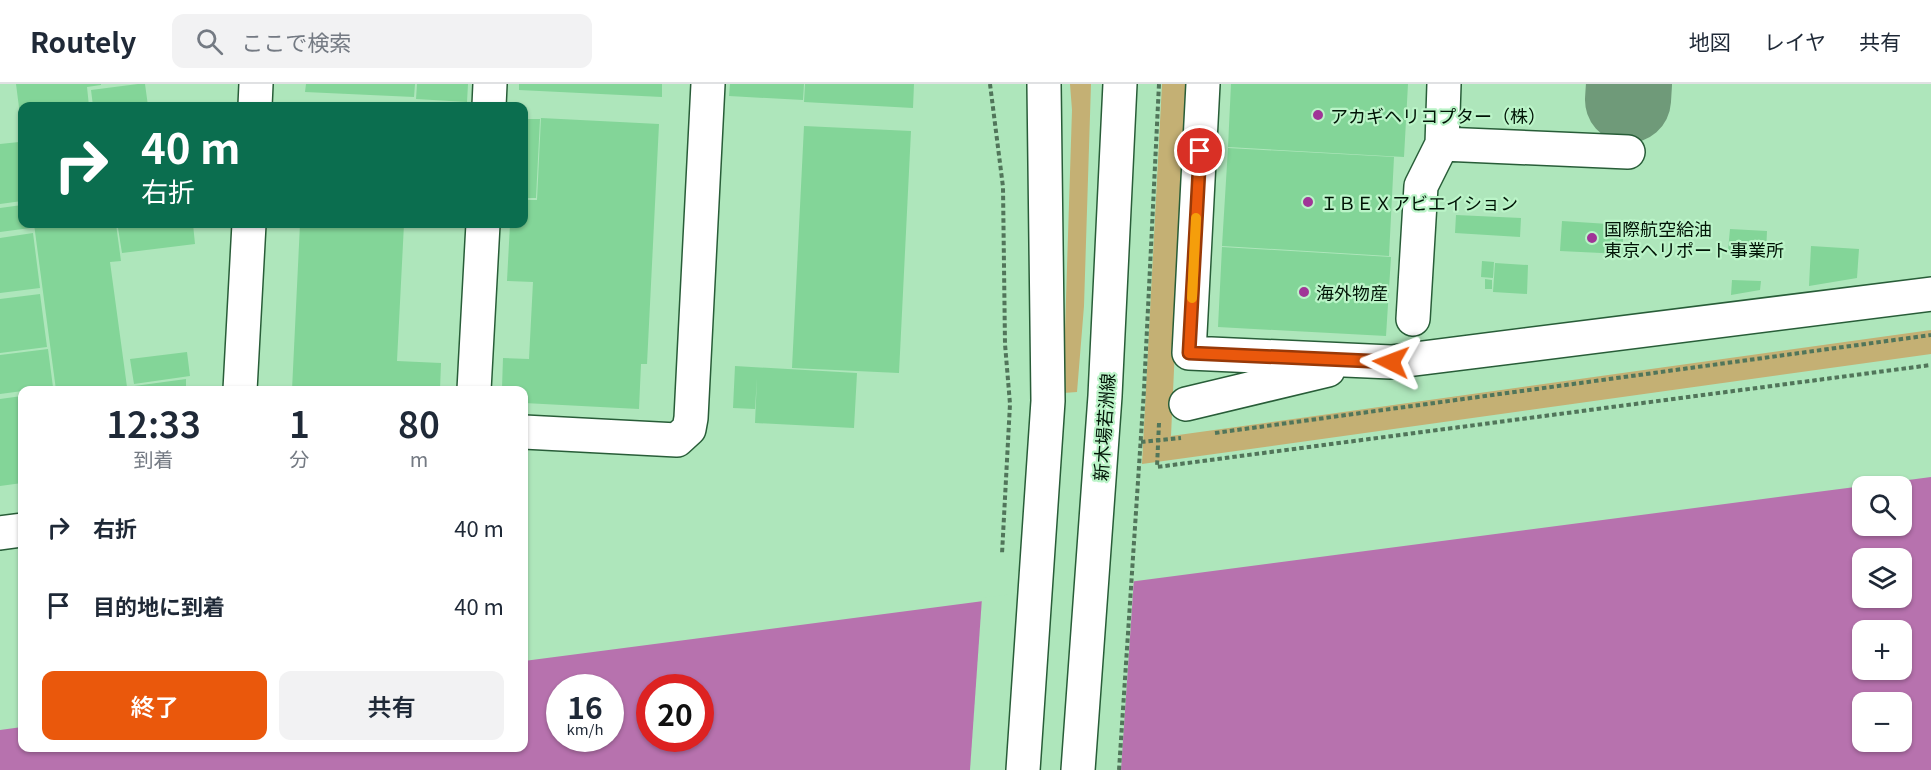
<!DOCTYPE html>
<html lang="ja">
<head>
<meta charset="utf-8">
<style>
  body { margin:0; font-family:Georgia,"Noto Sans JP",serif; background:#f2f2f3; color:#1f2937; height:100vh; display:flex; flex-direction:column; font-size:22px; white-space:nowrap }
  * { box-sizing:border-box; margin:0 }
  p { font-size:20px; color:#747a83 }
  .icon { flex:none; width:33px; height:33px; fill:none; stroke:currentColor; stroke-width:2; stroke-linecap:round; stroke-linejoin:round }
  .map { position:relative; flex:1; overflow:hidden }
  .panel { position:absolute; left:18px; top:302px; width:510px; height:366px; display:flex; flex-direction:column; background:#fff; border-radius:12px; box-shadow:0 2px 4px #0004 }
  .panel>* { flex:none }
  .banner { position:absolute; left:18px; top:18px; width:510px; height:126px; border-radius:12px; box-shadow:0 2px 4px #0004; background:#0b6e4f; color:#fff; overflow:hidden }
  .fabs { position:absolute; left:1852px; top:392px; display:grid; gap:12px }
  .fabs a { display:grid; place-items:center; width:60px; height:60px; border-radius:12px; background:#fff; box-shadow:0 2px 4px #0004; font-size:30px }
  .speed { position:absolute; left:546px; top:590px; display:flex; gap:12px; font-size:30px; font-weight:700; text-align:center }
  .speed>* { display:grid; place-content:center; width:78px; height:78px; border-radius:50%; background:#fff; box-shadow:0 2px 4px #0004; line-height:1 }
  .speed small { font-size:15px; font-weight:400 }
  .speed .limit { border:9px solid #d22; background:#fff; color:#111 }
  .pin { position:absolute; display:grid; place-items:center; width:51px; height:51px; color:#fff; margin:-26px; border:3px solid #fff; border-radius:50%; box-shadow:0 2px 6px #0007 }
  .me { position:absolute; width:66px; margin:-33px; rotate:273deg; stroke-linejoin:round; filter:drop-shadow(0 0 4px #0008) }
  .turn { display:flex; align-items:center; gap:21px; height:126px; padding:0 24px; font-size:27px }
  .turn .icon { width:78px; height:78px; stroke-width:2.5 }
  .turn b { display:block; font-size:42px; line-height:51px }
  .eta { display:flex; justify-content:space-evenly; align-items:center; height:102px; text-align:center }
  .eta b { font-size:36px; font-weight:600; line-height:42px }
  .primary-button { display:flex; gap:12px; margin-top:auto; padding:12px 24px }
  .primary-button a { flex:1; height:69px; border-radius:12px; background:#ea580c; color:#fff; font-size:24px; font-weight:600; line-height:69px; text-align:center }
  .primary-button a+a { background:#f2f2f3; color:#1f2937 }
  ul { padding:0; list-style:none }
  li { display:flex; align-items:center; gap:18px; height:78px; padding:0 24px }
  li div { flex:1 }
  li b { display:block; font-size:22px }
  li em { font-style:normal }
  header { display:flex; align-items:center; gap:36px; box-sizing:border-box; height:84px; padding:0 30px; background:#fff; border-bottom:2px solid #e0e1e3 }
  header strong { font-size:28px }
  nav { display:flex; gap:33px; margin-inline-start:auto; font-size:21px }
  .search { width:420px; height:54px; background:#f2f2f3; display:flex; align-items:center; gap:15px; box-sizing:border-box; padding:0 21px; border-radius:12px; color:#747a83; font-size:22px }
  .map>svg:first-child { display:block }
  .green { fill:#c4b074 }
  .water { fill:#b772ae; fill-rule:evenodd }
  .pier { fill:#aee6bb }
  .lines { fill:none; stroke-linecap:round; stroke-linejoin:round }
  .taxiway { stroke:#6f9a79; stroke-width:86 }
  .building { fill:#83d598 }
  .minor-casing { stroke:#285d38; stroke-width:36 }
  .path { stroke:#51755a; stroke-width:4; stroke-dasharray:4.5 3; stroke-linecap:butt }
  .minor { stroke:#fff; stroke-width:33 }
  .route-casing { stroke:#983908; stroke-width:15 }
  .route { stroke:#ea580c; stroke-width:10 }
  .slow { stroke:#f59e0b; stroke-width:10 }
  .poi-dot { fill:#a03597; stroke:#bbf4c8; stroke-width:2 }
  .labels { text-anchor:middle; dominant-baseline:central; stroke-width:4.5; stroke-linejoin:round; paint-order:stroke }
  .poi-label { font-size:18px; fill:#011406; stroke:#bbf4c8; text-anchor:start }
  .street-label { font-size:18px; fill:#011406; stroke:#bbf4c8 }
</style>
</head>
<body>
<header>
<strong>Routely</strong>
<div class="search"><svg class="icon" aria-label="search" viewBox="0 0 24 24"><circle cx="10" cy="10" r="6"/><path d="M15 15l6 6"/></svg>ここで検索</div>
<nav><a>地図</a><a>レイヤ</a><a>共有</a></nav>
</header>
<div class="map">
<svg width="1931" height="686" viewBox="0 0 1931 686">
  <rect width="100%" height="100%" fill="#aee6bb"/>
  <path class="green" d="M1070 0H1091L1084 222 1077 308 1063 309 1072 26Z
    M1162 0H1187L1171 352 1931 246V270L1142 380Z"/>
  <path class="water" d="M1931 393V686H0V646L22 643V663H524V577L1863 402V441H1902V402H1863ZM1863 474H1902V513H1863ZM1863 546H1902V585H1863ZM560 603H610V654H560ZM650 603H700V654H650ZM1863 618H1902V657H1863Z"/>
  <path class="pier" d="M1134 494 1121 686H970L982 514Z"/>
  <g class="lines">
    <path class="taxiway" d="M1628 16 1629 0"/>
  </g>
  <path class="building" d="M16 0H101V1L87 3 89 22H22V39H21Z
    M138 0H145L148 22H93L91 6Z
    M306 0H415L414 13 305 8Z
    M417 0H468L467 18 416 15Z
    M519 0H662V13L519 6Z
    M730 0H804L803 16 729 12Z
    M805 0H914L913 24 804 18Z
    M1231 0H1408L1404 73 1228 63Z
    M541 34 659 40 647 280H641L639 325 524 319V306L502 304 503 274 529 275 533 198 507 197 510 140H524V116H537Z
    M524 35H540L536 114H524Z
    M804 42 911 47 899 289 792 284Z
    M19 58 22 83V117L0 120V60Z
    M1228 64 1394 73 1389 172 1222 162Z
    M22 121V140H29L30 144 0 148V124Z
    M1456 131 1521 134 1520 153 1455 149Z
    M1562 137 1624 141 1622 170 1560 167Z
    M34 140H116L121 177 110 178 127 303 186 295V306H56Z
    M150 140H193L195 160 122 169 118 144Z
    M300 140H404L397 277 441 279 440 306H292Z
    M1730 145 1767 147 1766 169 1728 167Z
    M33 149 40 204 0 209V154Z
    M1811 162 1859 165 1857 194 1809 202Z
    M1222 163 1391 173 1386 252 1218 243Z
    M1482 177 1494 178 1493 194 1481 193Z
    M1495 179 1528 181 1527 210 1493 208Z
    M1485 195 1492 196V205H1485Z
    M1732 196 1761 197 1760 206 1731 211Z
    M40 210 47 263 0 269V215Z
    M48 265 53 303 0 310V271Z
    M187 268 190 292 134 300 130 275Z
    M735 282 857 289 854 344 755 339 757 294 755 325 733 324Z
    M22 312V399L0 402V315Z"/>
  <g class="lines">
    <g class="minor-casing">
      <path id="minor" d="M1203 0 1189 269 1391 278 1931 210
        M255 22 256 0
        M489 22 490 0
        M1442 60 1628 68
        M1413 235 1421 102 1442 60 1444 0
        M240 306 249 140
        M474 306 483 140
        M1186 320 1328 286
        M524 348 677 356 689 345 691 334 708 0
        M0 449 22 446
        M1023 686 1048 317 1044 0
        M1078 686 1105 312 1120 0"/>
    </g>
    <path class="path" d="M990 0 1003 103 1005 260 1010 320 1002 470
      M1159 339 1157 383 1931 281
      M1215 349 1931 251
      M1141 358 1181 354
      M1119 686 1144 306 1159 0"/>
    <use href="#minor" class="minor"/>
  </g>
  <g class="lines">
    <g class="route-casing">
      <path id="route" d="M1200 67 1189 269 1391 278"/>
    </g>
    <use href="#route" class="route"/>
    <path class="slow" d="M1192 214 1196 134"/>
  </g>
  <g class="poi-dot">
    <circle cx="1318" cy="31" r="6"/>
    <circle cx="1308" cy="118" r="6"/>
    <circle cx="1592" cy="154" r="6"/>
    <circle cx="1304" cy="208" r="6"/>
  </g>
  <g class="labels">
    <g class="poi-label">
      <text x="1330" y="31">アカギヘリコプター（株）</text>
      <text x="1320" y="118">ＩＢＥＸアビエイション</text>
      <text x="1604" y="144">国際航空給油<tspan x="1604" dy="21">東京ヘリポート事業所</tspan></text>
      <text x="1316" y="208">海外物産</text>
    </g>
    <g class="street-label">
      <text transform="translate(1103 343) rotate(-86)">新木場若洲線</text>
    </g>
  </g>
</svg>
<div class="fabs">
<a><svg class="icon" aria-label="search" viewBox="0 0 24 24"><circle cx="10" cy="10" r="6"/><path d="M15 15l6 6"/></svg></a>
<a><svg class="icon" aria-label="layers" viewBox="0 0 24 24"><path d="M12 4l9 5-9 5-9-5zM3 14l9 5 9-5"/></svg></a>
<a>+</a>
<a>−</a>
</div>
<div class="speed"><div>16<small>km/h</small></div><div class="limit">20</div></div>
<div class="pin" style="left:1200px;top:67px;background:#d93025"><svg class="icon" aria-label="arrive" viewBox="0 0 24 24"><path d="M6 21V4h12l-3 4 3 4H6"/></svg></div>
<svg class="me" style="left:1391px;top:278px" viewBox="-20 -20 40 40"><path d="M0-17L14 15 0 8-14 15z" fill="#ea580c" stroke="#fff" stroke-width="4"/></svg>
<div class="banner">
<div class="turn"><svg class="icon" aria-label="right" viewBox="0 0 24 24"><path d="M7 20v-9h11M14 6l5 5-5 5"/></svg><div><b>40 m</b>右折</div></div>
</div>
<section class="panel">
<div class="eta">
<div><b>12:33</b><p>到着</p></div>
<div><b>1</b><p>分</p></div>
<div><b>80</b><p>m</p></div>
</div>
<ul>
<li><svg class="icon" aria-label="right" viewBox="0 0 24 24"><path d="M7 20v-9h11M14 6l5 5-5 5"/></svg><div><b>右折</b></div><em>40 m</em></li>
<li><svg class="icon" aria-label="arrive" viewBox="0 0 24 24"><path d="M6 21V4h12l-3 4 3 4H6"/></svg><div><b>目的地に到着</b></div><em>40 m</em></li>
</ul>
<div class="primary-button"><a>終了</a><a>共有</a></div>
</section>
</div>
</body>
</html>
